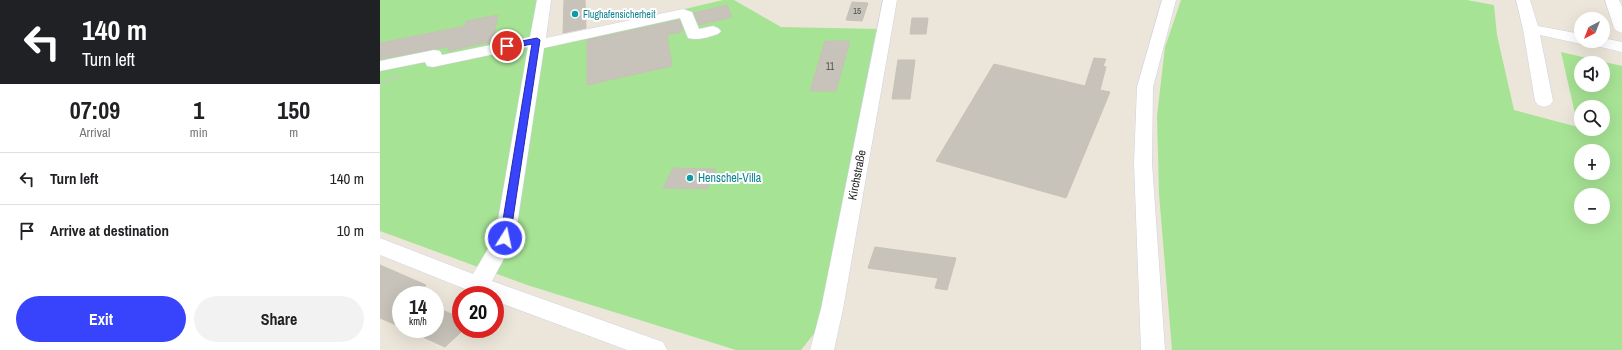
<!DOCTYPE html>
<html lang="en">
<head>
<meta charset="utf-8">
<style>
  body { margin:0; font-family:"Archivo Narrow",sans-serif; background:#f2f2f2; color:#202124; height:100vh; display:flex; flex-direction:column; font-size:15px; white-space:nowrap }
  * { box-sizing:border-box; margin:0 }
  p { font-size:13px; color:#757577 }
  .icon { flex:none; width:22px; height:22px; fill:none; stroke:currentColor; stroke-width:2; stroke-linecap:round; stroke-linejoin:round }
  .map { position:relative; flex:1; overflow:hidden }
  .sheet { display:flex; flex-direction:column; background:#fff; width:380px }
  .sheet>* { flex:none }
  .top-card { background:#202124; color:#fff; overflow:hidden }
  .needle { width:26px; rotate:222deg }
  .tools { position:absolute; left:1194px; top:12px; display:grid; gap:8px }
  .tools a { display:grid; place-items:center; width:36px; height:36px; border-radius:50%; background:#fff; box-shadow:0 4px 16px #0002; font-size:20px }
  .speed { position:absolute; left:12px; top:286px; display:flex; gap:8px; font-size:20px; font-weight:700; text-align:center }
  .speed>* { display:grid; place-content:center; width:52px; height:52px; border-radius:50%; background:#fff; box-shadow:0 4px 16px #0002; line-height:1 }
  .speed small { font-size:10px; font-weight:400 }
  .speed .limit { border:6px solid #d22; background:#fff; color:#111 }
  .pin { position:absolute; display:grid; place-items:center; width:34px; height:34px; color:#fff; margin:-17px; border:2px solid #fff; border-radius:50%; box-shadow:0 1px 4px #0007 }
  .me { position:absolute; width:44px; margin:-22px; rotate:10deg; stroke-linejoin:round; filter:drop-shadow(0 0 3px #0008) }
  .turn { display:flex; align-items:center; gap:14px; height:84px; padding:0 16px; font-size:18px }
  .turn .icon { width:52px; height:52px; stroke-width:2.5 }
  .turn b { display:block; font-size:28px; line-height:34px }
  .eta { display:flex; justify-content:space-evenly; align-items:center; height:68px; text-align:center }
  .eta b { font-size:24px; font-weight:700; line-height:28px }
  .action { display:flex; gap:8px; margin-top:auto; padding:8px 16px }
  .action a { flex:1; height:46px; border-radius:24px; background:#3744fc; color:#fff; font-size:16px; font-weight:700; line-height:46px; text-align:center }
  .action a+a { background:#f2f2f2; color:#202124 }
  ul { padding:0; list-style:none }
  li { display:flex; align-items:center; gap:12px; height:52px; padding:0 16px; border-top:1px solid #e0e0e0 }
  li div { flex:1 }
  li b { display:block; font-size:15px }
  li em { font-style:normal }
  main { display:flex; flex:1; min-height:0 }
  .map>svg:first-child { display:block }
  .green { fill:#a7e395; fill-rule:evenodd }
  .building { fill:#c7c3ba; stroke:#c7c2b4 }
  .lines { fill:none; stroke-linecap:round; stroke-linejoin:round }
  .minor-casing { stroke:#d0d1e2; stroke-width:1 }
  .path { stroke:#c7c7c7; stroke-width:2; stroke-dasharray:2.5 1.5; stroke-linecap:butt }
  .minor { fill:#fff; fill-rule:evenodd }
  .route { fill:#3744fc; stroke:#242ca4 }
  .culture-dot { fill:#0f9aa8; stroke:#fff; stroke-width:1.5 }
  .labels { text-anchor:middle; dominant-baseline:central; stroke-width:4; stroke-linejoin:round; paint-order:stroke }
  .far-number-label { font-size:9px; fill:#50504d }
  .far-culture-label { font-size:10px; fill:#0d838f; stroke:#fff; text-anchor:start }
  .number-label { font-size:10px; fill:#50504d }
  .street-label { font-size:12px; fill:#292929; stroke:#fff }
  .culture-label { font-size:12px; fill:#0d838f; stroke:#fff; text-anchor:start }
</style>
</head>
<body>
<main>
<section class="sheet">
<div class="top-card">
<div class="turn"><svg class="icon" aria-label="left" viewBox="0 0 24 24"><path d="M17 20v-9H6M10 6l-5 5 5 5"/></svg><div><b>140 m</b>Turn left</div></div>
</div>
<div class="eta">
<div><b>07:09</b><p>Arrival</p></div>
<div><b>1</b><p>min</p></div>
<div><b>150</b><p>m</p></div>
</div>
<ul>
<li><svg class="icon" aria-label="left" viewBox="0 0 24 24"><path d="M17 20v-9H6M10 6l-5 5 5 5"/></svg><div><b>Turn left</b></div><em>140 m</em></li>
<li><svg class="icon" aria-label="arrive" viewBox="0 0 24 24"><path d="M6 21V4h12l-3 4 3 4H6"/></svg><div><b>Arrive at destination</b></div><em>10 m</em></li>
</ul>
<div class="action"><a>Exit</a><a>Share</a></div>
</section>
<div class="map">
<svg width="1242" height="350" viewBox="0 0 1242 350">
  <rect width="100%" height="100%" fill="#ece6da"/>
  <path class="green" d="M0 0H156L160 43 343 0H354L401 27 500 29 441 325 421 350H356L147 285 0 231Z
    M801 0H1087L1114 5 1117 35 1134 110 1198 127 1181 52 1242 66V350H792L779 194 777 116 785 47ZM1201 63H1223V85H1201ZM1201 107H1223V129H1201ZM1201 151H1223V173H1201ZM1201 195H1223V217H1201Z"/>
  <path class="building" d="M184 0H205L206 28 183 33Z
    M472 2 488 3 482 21 466 20Z
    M347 5 352 17 319 25 314 13Z
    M118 15 113 41 68 51 69 47 54 49 0 59V43L85 26 86 21Z
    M532 18H548L546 34H530Z
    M299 20 303 29 301 30V32L287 35 292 66 207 85V40Z
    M445 41H470L456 91H430Z
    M714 58 726 59 723 66 726 67 720 90 730 92 686 198 556 161 614 64 705 86Z
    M518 60H535L530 99H512Z
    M293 168 336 169 327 189 283 188Z
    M495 247 576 258 567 290 555 288 558 278 488 268Z
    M0 265 46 285 35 295H21V327L0 318Z
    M55 307 81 318V332L65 347 25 329H55Z"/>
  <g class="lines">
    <g class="minor-casing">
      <path id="minor" d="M157 0H171L166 38 303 9 312 12 319 29 333 26 338 28 341 31 338 34C329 37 317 41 308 38L300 18 164 48 135 238 112 281 283 342 287 350H247L115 301V295H100L0 255V238L93 274 115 237 148 47 53 67 47 66 45 62 0 71V61L54 50 60 51 62 55 150 37Z
        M503 0H517L463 309 454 350H430L441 309Z
        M782 0H796L773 87 772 163 785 350H761L754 163 757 87Z
        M1136 0H1150L1158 26 1201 34V41H1223V38L1242 42V52C1234 50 1206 43 1201 44L1160 35 1173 101 1170 105 1164 107 1158 105 1155 101 1143 29Z
        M1225 0H1239L1242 7V33L1237 31 1234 28Z"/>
    </g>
    <path class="path" d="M0 83 20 76"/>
    <use href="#minor" class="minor"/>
  </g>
  <path class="route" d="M157 38 160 40 130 238 128 240H121L120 238 152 44 127 49 123 46 127 44Z"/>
  <g class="culture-dot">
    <circle cx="195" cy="14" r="4"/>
    <circle cx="310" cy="178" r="4"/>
  </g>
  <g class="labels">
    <g class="far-number-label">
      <text x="477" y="11">15</text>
    </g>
    <g class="far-culture-label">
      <text x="203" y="14">Flughafensicherheit</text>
    </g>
    <g class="number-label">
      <text x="450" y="66">11</text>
    </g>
    <g class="street-label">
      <text transform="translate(477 175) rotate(-79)">Kirchstraße</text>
    </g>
    <g class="culture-label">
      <text x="318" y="178">Henschel-Villa</text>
    </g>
  </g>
</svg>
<div class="tools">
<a><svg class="needle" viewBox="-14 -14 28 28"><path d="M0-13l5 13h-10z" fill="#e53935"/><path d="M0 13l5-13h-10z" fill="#757577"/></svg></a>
<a><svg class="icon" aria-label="sound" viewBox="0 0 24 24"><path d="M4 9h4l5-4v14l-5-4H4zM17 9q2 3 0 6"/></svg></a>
<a><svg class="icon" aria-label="search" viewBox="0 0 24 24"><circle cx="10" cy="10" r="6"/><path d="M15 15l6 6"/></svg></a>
<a>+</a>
<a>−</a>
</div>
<div class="speed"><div>14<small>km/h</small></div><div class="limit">20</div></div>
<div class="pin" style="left:127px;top:46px;background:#d93025"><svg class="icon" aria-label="arrive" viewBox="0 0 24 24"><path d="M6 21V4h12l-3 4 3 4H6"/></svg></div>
<svg class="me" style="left:125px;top:238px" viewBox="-20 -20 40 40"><circle r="17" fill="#3744fc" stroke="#fff" stroke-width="3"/><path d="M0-11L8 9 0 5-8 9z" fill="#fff"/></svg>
</div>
</main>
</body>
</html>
